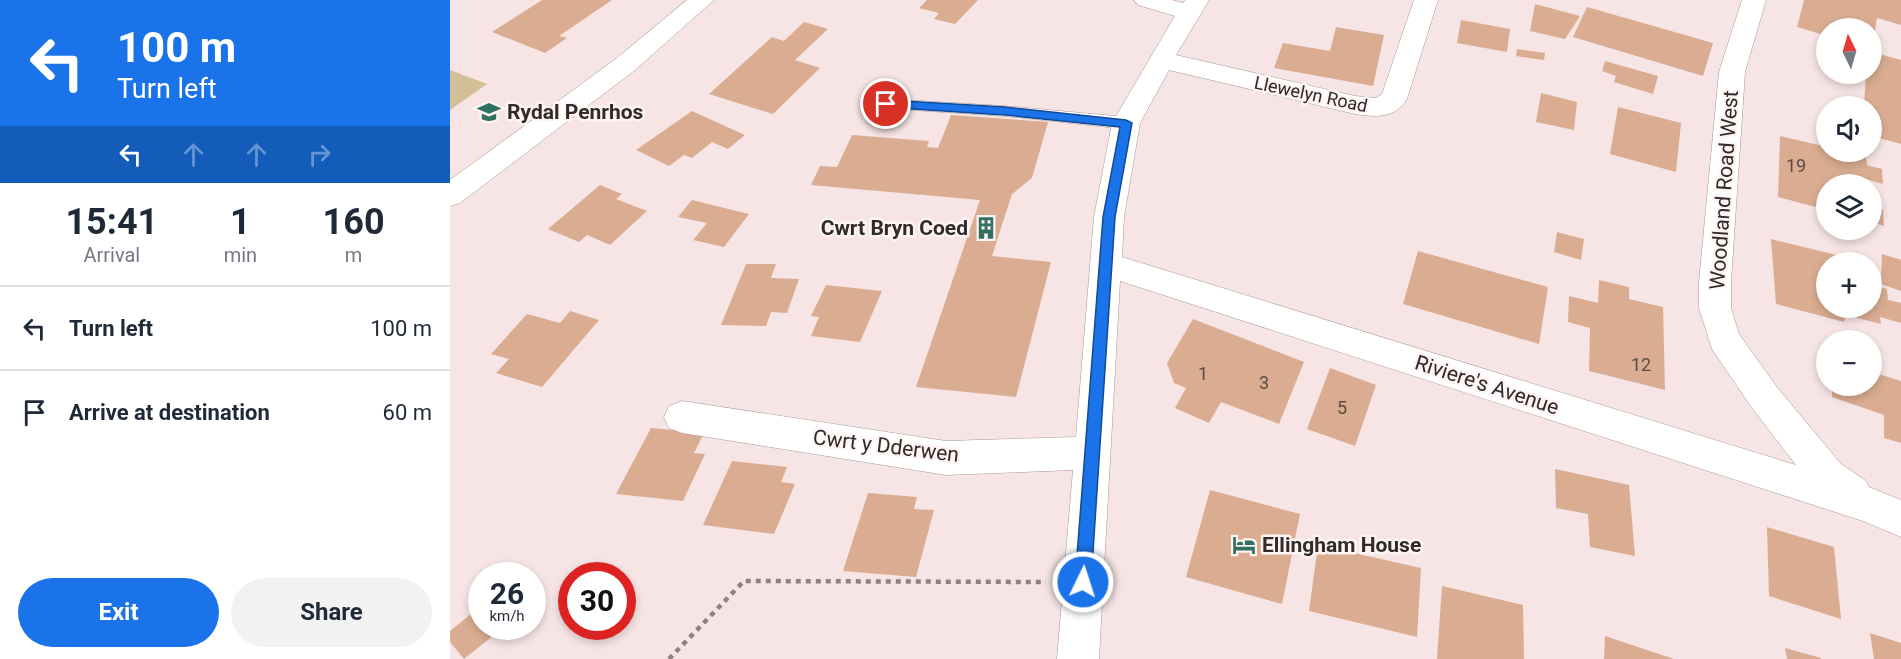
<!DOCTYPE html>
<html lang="en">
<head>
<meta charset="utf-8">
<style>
  body { margin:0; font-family:Roboto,sans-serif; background:#f2f2f3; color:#1f2937; height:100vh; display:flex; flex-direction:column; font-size:22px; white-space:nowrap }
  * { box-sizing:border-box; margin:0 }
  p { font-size:20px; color:#747a83 }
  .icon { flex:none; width:33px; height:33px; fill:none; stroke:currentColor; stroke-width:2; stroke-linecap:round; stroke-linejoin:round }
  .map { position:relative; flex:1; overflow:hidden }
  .side { display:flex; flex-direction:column; background:#fff; width:450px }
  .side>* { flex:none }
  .guide { background:#1a73e8; color:#fff; overflow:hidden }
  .needle { width:39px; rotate:355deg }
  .controls { position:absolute; left:1366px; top:18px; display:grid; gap:12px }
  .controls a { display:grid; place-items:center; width:66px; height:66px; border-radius:50%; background:#fff; box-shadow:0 3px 9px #0003; font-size:30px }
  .speed { position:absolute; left:18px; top:562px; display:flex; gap:12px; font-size:30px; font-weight:700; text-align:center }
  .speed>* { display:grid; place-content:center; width:78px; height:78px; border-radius:50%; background:#fff; box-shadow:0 3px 9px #0003; line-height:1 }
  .speed small { font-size:15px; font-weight:400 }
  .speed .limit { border:9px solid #d22; background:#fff; color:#111 }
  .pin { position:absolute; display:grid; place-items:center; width:51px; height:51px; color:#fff; margin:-26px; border:3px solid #fff; border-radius:50%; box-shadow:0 2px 6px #0007 }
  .me { position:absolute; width:66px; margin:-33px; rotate:4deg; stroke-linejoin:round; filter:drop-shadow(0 0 4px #0008) }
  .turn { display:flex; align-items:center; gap:21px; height:126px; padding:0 18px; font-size:27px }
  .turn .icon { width:78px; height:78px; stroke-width:2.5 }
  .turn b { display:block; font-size:42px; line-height:51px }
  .lanes { display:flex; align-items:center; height:57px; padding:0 18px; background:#0003; justify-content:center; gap:30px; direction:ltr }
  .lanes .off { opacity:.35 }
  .eta { display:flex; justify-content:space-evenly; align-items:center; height:102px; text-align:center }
  .eta b { font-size:36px; font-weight:700; line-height:42px }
  .action { display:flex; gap:12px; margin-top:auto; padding:12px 18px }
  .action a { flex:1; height:69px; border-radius:36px; background:#1a73e8; color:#fff; font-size:24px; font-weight:700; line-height:69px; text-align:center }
  .action a+a { background:#f2f2f3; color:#1f2937 }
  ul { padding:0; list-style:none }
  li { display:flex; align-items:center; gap:18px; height:84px; padding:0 18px; border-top:2px solid #e0e1e3 }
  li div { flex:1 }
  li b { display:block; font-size:22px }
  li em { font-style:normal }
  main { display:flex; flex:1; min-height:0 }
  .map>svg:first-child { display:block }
  .green { fill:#d3be97 }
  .building { fill:#daad92 }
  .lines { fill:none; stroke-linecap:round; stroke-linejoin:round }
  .lane-casing { stroke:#a69695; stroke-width:1 }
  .street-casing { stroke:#a69695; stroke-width:1 }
  .path { stroke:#8d8281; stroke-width:4.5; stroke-dasharray:5 5; stroke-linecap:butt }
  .lane { fill:#fff; fill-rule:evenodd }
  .street { fill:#fff; fill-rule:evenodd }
  .route { fill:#1a73e8; stroke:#114b97; stroke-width:1.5 }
  .labels { text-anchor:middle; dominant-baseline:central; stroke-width:5; stroke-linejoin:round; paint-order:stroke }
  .far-street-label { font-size:18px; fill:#302a2a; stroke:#fff4f4 }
  .number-label { font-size:18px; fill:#5a4b44 }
  .poi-label { font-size:21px; font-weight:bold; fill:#302a2a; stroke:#fff4f4; text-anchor:start }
  .street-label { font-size:21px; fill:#302a2a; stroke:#fff4f4 }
</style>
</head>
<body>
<main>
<section class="side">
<div class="guide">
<div class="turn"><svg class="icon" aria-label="left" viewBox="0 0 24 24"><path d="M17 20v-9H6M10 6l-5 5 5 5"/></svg><div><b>100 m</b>Turn left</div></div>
<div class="lanes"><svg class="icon" aria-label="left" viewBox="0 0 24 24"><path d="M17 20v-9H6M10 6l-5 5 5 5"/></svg><svg class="icon off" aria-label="ahead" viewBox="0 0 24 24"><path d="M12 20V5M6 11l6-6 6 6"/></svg><svg class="icon off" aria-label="ahead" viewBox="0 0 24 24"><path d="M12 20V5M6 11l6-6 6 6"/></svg><svg class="icon off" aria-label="right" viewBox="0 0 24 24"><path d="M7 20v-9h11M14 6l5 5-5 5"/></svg></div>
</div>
<div class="eta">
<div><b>15:41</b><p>Arrival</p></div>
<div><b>1</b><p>min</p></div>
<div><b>160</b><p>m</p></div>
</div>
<ul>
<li><svg class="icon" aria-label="left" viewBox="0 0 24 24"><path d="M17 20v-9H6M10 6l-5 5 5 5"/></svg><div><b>Turn left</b></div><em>100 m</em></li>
<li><svg class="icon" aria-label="arrive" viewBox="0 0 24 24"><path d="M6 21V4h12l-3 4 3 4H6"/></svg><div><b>Arrive at destination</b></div><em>60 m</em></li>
</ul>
<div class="action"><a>Exit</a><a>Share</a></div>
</section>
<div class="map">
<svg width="1451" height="659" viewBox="0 0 1451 659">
  <rect width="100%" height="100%" fill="#f6e5e4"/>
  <path class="green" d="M0 70 37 84 0 110Z"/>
  <path class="building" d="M92 0H162L109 36 117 38 95 53 42 32Z
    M477 0H528L505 24 484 19 489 13 469 8Z
    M1354 0H1451V25L1427 18 1423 42 1422 28H1377V36L1347 27Z
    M1085 4 1130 16 1115 39 1080 31Z
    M1137 7 1263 43 1253 76 1123 37Z
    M1011 20 1060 29 1057 52 1007 43Z
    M354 22 378 29 345 60 370 68 323 114 259 94 322 37 334 41Z
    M886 27 934 35 923 86 824 68 833 43 880 51Z
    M1067 49 1095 53 1094 60 1066 56Z
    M1422 52 1451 60V144L1422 136V106H1414L1416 74H1422Z
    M1155 61 1208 76 1203 94 1164 82 1166 76 1152 71Z
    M1091 93 1127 102 1124 130 1086 122Z
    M1168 107 1231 123 1226 172 1160 154Z
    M242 111 295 135 278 149 262 142 242 158 234 155 219 166 186 150Z
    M501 115 598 122 582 178 562 194 542 256 601 262 566 397 466 387 530 200 361 185 370 166 387 167 402 135 479 141 477 147 488 148Z
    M1330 136 1377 147V152H1393L1416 157 1417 165 1432 169 1433 184 1412 178V184H1377V210L1328 197Z
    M150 185 172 194 166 199 197 211 160 245 137 235 129 242 98 229Z
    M242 200 299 214 274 247 243 240 257 223 228 217Z
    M1422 207 1433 209 1434 226 1422 222Z
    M1107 232 1134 239 1131 260 1104 252Z
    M1321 239 1399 258 1400 262H1377V308H1422V273L1424 274 1426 286 1437 289 1438 300 1451 303V323L1430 317 1431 324 1396 315 1394 322 1326 304Z
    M968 251 1098 287 1089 344 953 304Z
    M1432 254 1451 260V291L1431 284Z
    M296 264H326L321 278 349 279 337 313 321 312 316 326 271 325Z
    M1149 280 1179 287V299L1213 307 1215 390 1139 371 1140 328 1118 322 1119 296 1148 303Z
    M376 285 432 291 410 342 361 336 369 317 361 316Z
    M120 311 149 320 92 387 46 373 59 359 41 354 77 314 110 323Z
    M743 319 854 362 829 424 771 402 759 423 725 408 736 388 724 383 717 363Z
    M880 368 926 385 905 446 857 429Z
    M1422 372 1451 381V443L1434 438V415L1382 397V386H1422Z
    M201 428 254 433 244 453 255 454 233 501 166 494Z
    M282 461 337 467 331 482 345 484 324 534 253 525Z
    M1105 469 1179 485 1185 556 1140 547 1138 514 1106 508Z
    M760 490 850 514 832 604 736 577Z
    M418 493 467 497 464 509 484 510 466 577 393 571Z
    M1317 527 1384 547 1391 619 1319 596Z
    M868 545 971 568 967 637 859 611Z
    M992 586 1073 605 1074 659H987Z
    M32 605V627H54L14 659 0 642V631Z
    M1420 633 1451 643V659H1424Z
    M1155 636 1224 659H1154Z
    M1335 648 1371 658V659H1337Z"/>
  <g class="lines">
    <g class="lane-casing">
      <path id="lane" d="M436 99 555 106 676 117 682 119 684 123 682 127 676 129 555 116 430 108 428 104 430 100Z"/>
    </g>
    <g class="street-casing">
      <path id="street" d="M237 0H264L185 70 10 203 0 206V180L167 58Z
        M684 0H722L733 3 735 0H759L726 55 905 96 926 98 932 94 964 0H988L957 99C945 119 925 117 905 114L719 70 690 123 674 217 672 257 1346 465 1302 408 1262 349 1249 308V282L1269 72 1292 0H1316L1295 72 1281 282V308L1289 334 1326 386 1391 464 1416 481 1419 487 1451 500V537L1413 521 670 281 649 659H607L623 470 496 475 232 433 219 428 214 417 219 406 232 401 496 441 626 437 644 217 662 123 725 16 688 5Z"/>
    </g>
    <path class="path" d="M219 659 294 581 596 582"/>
    <use href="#lane" class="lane"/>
    <use href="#street" class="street"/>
  </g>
  <path class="route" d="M436 100 555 107 676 120 682 123 665 217 641 582 639 588 633 591 627 588 625 582 653 217 670 127 555 115 432 107V101Z"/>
  <defs>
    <g id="school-bare" transform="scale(1.8)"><path d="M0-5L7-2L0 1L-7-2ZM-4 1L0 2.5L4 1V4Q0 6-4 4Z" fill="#307160" stroke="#fff4f4" stroke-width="2.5" paint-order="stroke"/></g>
    <g id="building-bare" transform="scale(1.8)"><path d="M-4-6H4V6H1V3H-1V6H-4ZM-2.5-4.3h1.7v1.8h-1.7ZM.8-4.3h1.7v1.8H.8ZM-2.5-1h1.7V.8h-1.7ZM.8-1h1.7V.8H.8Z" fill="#307160" stroke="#fff4f4" stroke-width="2.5" paint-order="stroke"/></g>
    <g id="hotel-bare" transform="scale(1.8)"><path d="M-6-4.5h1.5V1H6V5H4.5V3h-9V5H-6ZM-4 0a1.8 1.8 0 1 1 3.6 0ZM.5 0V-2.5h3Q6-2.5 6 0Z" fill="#307160" stroke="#fff4f4" stroke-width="2.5" paint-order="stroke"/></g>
  </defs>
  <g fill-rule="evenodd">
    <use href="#school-bare" x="39" y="112"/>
    <use href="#building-bare" x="536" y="228"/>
    <use href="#hotel-bare" x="794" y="545"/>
  </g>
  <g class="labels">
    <g class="far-street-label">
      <text transform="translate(861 94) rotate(12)">Llewelyn Road</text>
    </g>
    <g class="number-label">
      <text x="1346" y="165">19</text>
      <text x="1191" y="364">12</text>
      <text x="753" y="373">1</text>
      <text x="814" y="382">3</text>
      <text x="892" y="407">5</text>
    </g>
    <g class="poi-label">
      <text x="57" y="112">Rydal Penrhos</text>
      <text x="518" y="228" text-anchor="end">Cwrt Bryn Coed</text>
      <text x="812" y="545">Ellingham House</text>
    </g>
    <g class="street-label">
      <text transform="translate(1274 190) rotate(-86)">Woodland Road West</text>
      <text transform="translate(1037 385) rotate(18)">Riviere's Avenue</text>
      <text transform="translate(436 446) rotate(7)">Cwrt y Dderwen</text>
    </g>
  </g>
</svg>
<div class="controls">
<a><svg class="needle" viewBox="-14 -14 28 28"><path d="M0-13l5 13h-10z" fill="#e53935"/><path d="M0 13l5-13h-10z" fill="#747a83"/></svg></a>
<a><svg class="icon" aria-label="sound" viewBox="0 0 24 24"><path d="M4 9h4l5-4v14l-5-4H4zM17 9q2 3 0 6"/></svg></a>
<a><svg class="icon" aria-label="layers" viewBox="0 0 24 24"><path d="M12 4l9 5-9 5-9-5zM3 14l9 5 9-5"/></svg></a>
<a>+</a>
<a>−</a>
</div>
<div class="speed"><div>26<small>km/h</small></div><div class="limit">30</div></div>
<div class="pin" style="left:436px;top:104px;background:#d93025"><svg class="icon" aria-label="arrive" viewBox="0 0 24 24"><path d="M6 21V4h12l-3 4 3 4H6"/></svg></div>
<svg class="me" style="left:633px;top:582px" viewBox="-20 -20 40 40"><circle r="17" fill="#1a73e8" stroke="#fff" stroke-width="3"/><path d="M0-11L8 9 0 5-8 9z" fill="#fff"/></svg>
</div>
</main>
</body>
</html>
